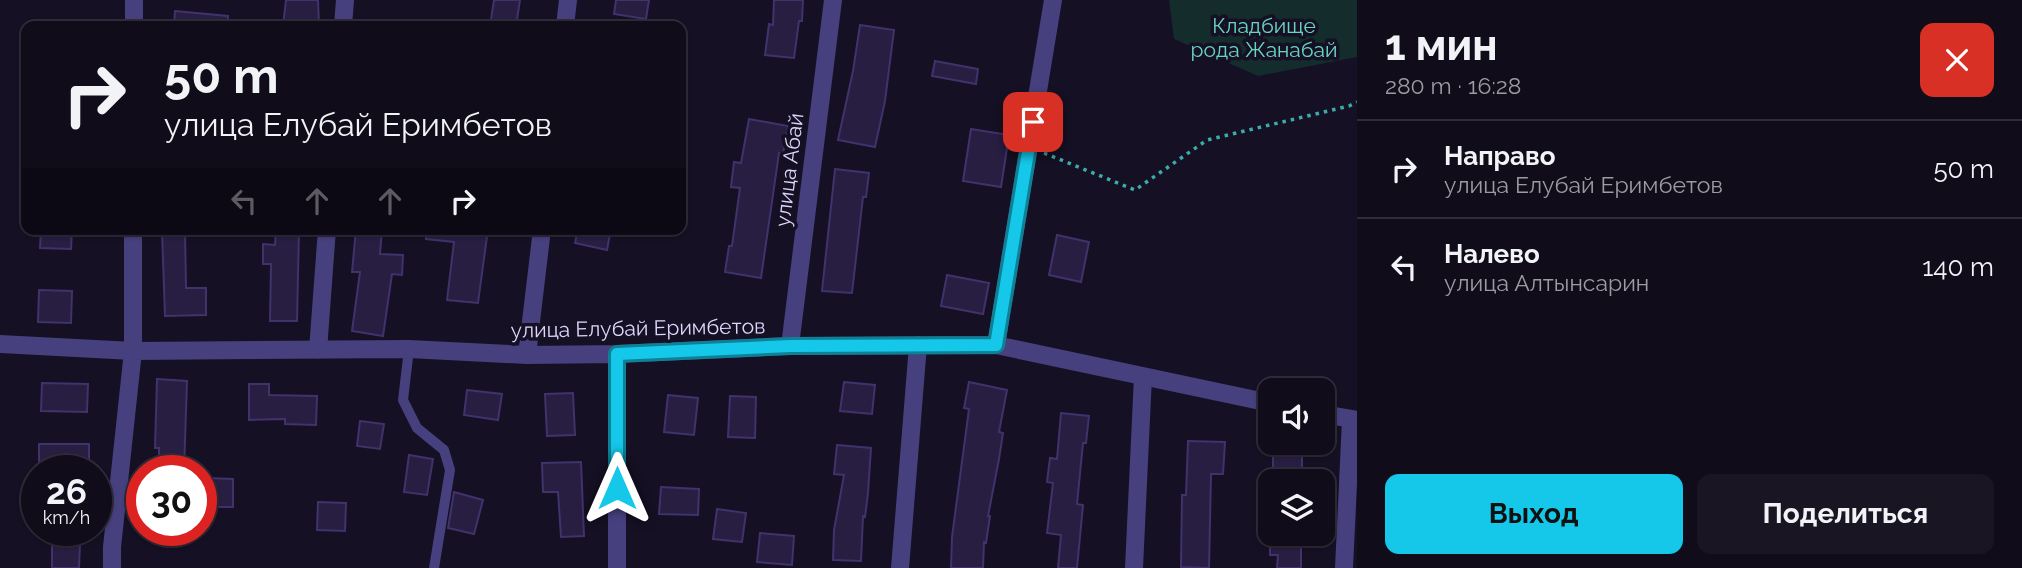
<!DOCTYPE html>
<html lang="ru">
<head>
<meta charset="utf-8">
<style>
  body { margin:0; font-family:Raleway,sans-serif; background:#191523; color:#f1f3f6; height:100vh; display:flex; flex-direction:column; font-size:26px; white-space:nowrap }
  * { box-sizing:border-box; margin:0 }
  p { font-size:23px; color:#9c9ba2 }
  .icon { flex:none; width:38px; height:38px; fill:none; stroke:currentColor; stroke-width:2; stroke-linecap:round; stroke-linejoin:round }
  .map { position:relative; flex:1; overflow:hidden }
  .sheet { display:flex; flex-direction:column; background:#100c1a; width:665px }
  .sheet>* { flex:none }
  .guide { position:absolute; left:21px; top:21px; width:665px; height:214px; border-radius:14px; box-shadow:0 2px 5px #0004,0 0 0 2px #302c39; background:#100c1a; color:#f1f3f6; overflow:hidden }
  .buttons { position:absolute; left:1258px; top:378px; display:grid; gap:14px }
  .buttons a { display:grid; place-items:center; width:77px; height:77px; border-radius:14px; background:#100c1a; box-shadow:0 2px 5px #0004,0 0 0 2px #302c39; font-size:35px }
  .speed { position:absolute; left:21px; top:455px; display:flex; gap:14px; font-size:35px; font-weight:700; text-align:center }
  .speed>* { display:grid; place-content:center; width:91px; height:91px; border-radius:50%; background:#100c1a; box-shadow:0 2px 5px #0004,0 0 0 2px #302c39; line-height:1 }
  .speed small { font-size:18px; font-weight:400 }
  .speed .limit { border:10px solid #d22; background:#fff; color:#111 }
  .pin { position:absolute; display:grid; place-items:center; width:60px; height:60px; color:#fff; margin:-30px; border-radius:14px; box-shadow:0 4px 10px #0006 }
  .me { position:absolute; width:77px; margin:-38px; rotate:0deg; stroke-linejoin:round; filter:drop-shadow(0 0 5px #0008) }
  .turn { display:flex; align-items:center; gap:24px; height:147px; padding:0 28px; font-size:32px }
  .turn .icon { width:91px; height:91px; stroke-width:2.5 }
  .turn b { display:block; font-size:49px; line-height:60px }
  .lanes { display:flex; align-items:center; height:66px; padding:0 28px; background:#0003; justify-content:center; gap:35px; direction:ltr }
  .lanes .off { opacity:.35 }
  .round { display:grid; place-items:center; flex:none; width:74px; height:74px; border-radius:14px; background:#191523 }
  .head { display:flex; align-items:center; justify-content:space-between; height:119px; padding:0 28px }
  h1 { font-size:42px; font-weight:700; line-height:52px }
  .action { display:flex; gap:14px; margin-top:auto; padding:14px 28px }
  .action a { flex:1; height:80px; border-radius:14px; background:#15c7e9; color:#111; font-size:28px; font-weight:700; line-height:80px; text-align:center }
  .action a+a { background:#191523; color:#f1f3f6 }
  ul { padding:0; list-style:none }
  li { display:flex; align-items:center; gap:21px; height:98px; padding:0 28px; border-top:2px solid #302c39 }
  li div { flex:1 }
  li b { display:block; font-size:26px }
  li em { font-style:normal }
  main { display:flex; flex:1; min-height:0 }
  .map>svg:first-child { display:block }
  .green { fill:#142c2c }
  .building { fill:#281e42; stroke:#41326c; stroke-width:2 }
  .lines { fill:none; stroke-linecap:round; stroke-linejoin:round }
  .path { stroke:#3aacac; stroke-width:3.5; stroke-dasharray:3.5 5; stroke-linecap:butt }
  .service { stroke:#46407e; stroke-width:10 }
  .minor { stroke:#46407e; stroke-width:18 }
  .route-casing { stroke:#0e8197; stroke-width:18 }
  .route { stroke:#15c7e9; stroke-width:12 }
  .labels { text-anchor:middle; dominant-baseline:central; stroke-width:7; stroke-linejoin:round; paint-order:stroke }
  .park-label { font-size:21px; fill:#68d5c0; stroke:#151023 }
  .street-label { font-size:21px; fill:#ddd6fb; stroke:#151023 }
</style>
</head>
<body>
<main>
<div class="map">
<svg width="1357" height="568" viewBox="0 0 1357 568">
  <rect width="100%" height="100%" fill="#151023"/>
  <path class="green" d="M1169 0H1357V57L1258 76 1174 39Z"/>
  <path class="building" d="M286 0H318L319 26H283Z
    M494 0H520L516 26H490Z
    M616 0H649L646 19 614 14Z
    M774 0H803L802 21H799L794 58 765 55 769 24 773 25Z
    M175 11 228 16V26H174Z
    M860 25 894 30 885 101 875 147 838 140 853 71Z
    M935 61 978 69 976 84 932 76Z
    M749 119 788 126 783 154 779 153 761 278 725 272 729 246H732L740 188 731 187 734 162 741 163Z
    M971 129 1009 135 1001 187 963 181Z
    M835 169 869 173 866 197H863L852 293 822 291Z
    M41 229H72L71 249 40 248Z
    M276 229H299L297 321H270L271 264H263V244L275 245Z
    M356 229H382L380 254 403 255 402 275 392 274 383 336 352 331 360 272H352Z
    M427 229H488L478 303 447 300 454 242 426 239Z
    M578 229H611L607 250 575 243Z
    M162 231H185L186 288H206V315L165 316Z
    M1057 235 1089 242 1081 282 1049 275Z
    M947 275 989 283 983 314 941 306Z
    M39 290 72 291 71 323 38 322Z
    M157 379 187 381 184 471H159V448H155Z
    M844 382 875 385 872 414 840 411Z
    M969 382 1007 390 999 432 1003 433 999 459 988 516H990L986 543 984 542 983 568H951L952 537 969 409 964 408Z
    M42 383 88 384 87 412 41 411Z
    M249 384H269V395L317 396 316 425 285 424V419L249 420Z
    M467 390 502 394 498 420 464 415Z
    M573 393 575 435 547 436 545 394Z
    M668 395 698 398 694 435 664 432Z
    M730 396 756 397 755 438 728 437Z
    M1061 413 1089 416 1086 443H1083L1077 504 1083 505 1077 568H1058L1061 535 1047 533 1053 483 1047 482 1050 458 1057 459Z
    M360 421 384 424 380 449 357 446Z
    M1188 441 1225 442 1223 474H1211L1209 568 1181 567 1182 495H1186Z
    M39 444H89V468H39Z
    M837 445 871 448 868 493 865 517 863 516 861 561 833 560 834 530 844 475 834 474Z
    M1302 448V481H1273V449Z
    M409 455 433 459 427 495 404 492Z
    M581 462 584 536 561 537 558 492H543L542 463Z
    M206 478 233 479V507H206Z
    M661 487 699 489 698 515 659 514Z
    M454 492 483 500 474 534 448 528Z
    M318 502 346 503 345 531 317 530Z
    M717 509 746 513 742 542 713 539Z
    M760 533 794 536 792 565 757 562Z
    M1270 534H1301V568H1277L1278 555H1270Z
    M52 544H80L79 568H52Z"/>
  <g class="lines">
    <path class="path" d="M1044 153 1135 190 1207 140 1349 106 1357 102"/>
    <path class="service" d="M409 349 403 400 417 428 444 450 450 470 434 568"/>
    <path class="minor" d="M134 26V0
      M343 26 345 0
      M565 26 568 0
      M0 344 133 351 409 349 527 355 617 354 790 346 996 345 1270 403
      M996 345 1053 0
      M790 346 833 0
      M318 350 327 229
      M617 354V568
      M527 355 542 229
      M1323 414 1357 420
      M112 568V547L133 351V229
      M900 568 918 345
      M1134 568 1143 376
      M1344 568 1351 420"/>
  </g>
  <g class="lines">
    <g class="route-casing">
      <path id="route" d="M617 488V354L790 346 996 345 1033 122"/>
    </g>
    <use href="#route" class="route"/>
  </g>
  <g class="labels">
    <g class="park-label">
      <text x="1264" y="25">Кладбище<tspan x="1264" dy="24">рода Жанабай</tspan></text>
    </g>
    <g class="street-label">
      <text transform="translate(789 170) rotate(-83)">улица Абай</text>
      <text transform="translate(638 328) rotate(-1)">улица Елубай Еримбетов</text>
    </g>
  </g>
</svg>
<div class="buttons">
<a><svg class="icon" aria-label="sound" viewBox="0 0 24 24"><path d="M4 9h4l5-4v14l-5-4H4zM17 9q2 3 0 6"/></svg></a>
<a><svg class="icon" aria-label="layers" viewBox="0 0 24 24"><path d="M12 4l9 5-9 5-9-5zM3 14l9 5 9-5"/></svg></a>
</div>
<div class="speed"><div>26<small>km/h</small></div><div class="limit">30</div></div>
<div class="pin" style="left:1033px;top:122px;background:#d93025"><svg class="icon" aria-label="arrive" viewBox="0 0 24 24"><path d="M6 21V4h12l-3 4 3 4H6"/></svg></div>
<svg class="me" style="left:617px;top:488px" viewBox="-20 -20 40 40"><path d="M0-17L14 15 0 8-14 15z" fill="#15c7e9" stroke="#fff" stroke-width="4"/></svg>
<div class="guide">
<div class="turn"><svg class="icon" aria-label="right" viewBox="0 0 24 24"><path d="M7 20v-9h11M14 6l5 5-5 5"/></svg><div><b>50 m</b>улица Елубай Еримбетов</div></div>
<div class="lanes"><svg class="icon off" aria-label="left" viewBox="0 0 24 24"><path d="M17 20v-9H6M10 6l-5 5 5 5"/></svg><svg class="icon off" aria-label="ahead" viewBox="0 0 24 24"><path d="M12 20V5M6 11l6-6 6 6"/></svg><svg class="icon off" aria-label="ahead" viewBox="0 0 24 24"><path d="M12 20V5M6 11l6-6 6 6"/></svg><svg class="icon" aria-label="right" viewBox="0 0 24 24"><path d="M7 20v-9h11M14 6l5 5-5 5"/></svg></div>
</div>
</div>
<section class="sheet">
<div class="head"><div><h1>1 мин</h1><p>280 m · 16:28</p></div><a class="round" style="background:#d93025;color:#fff"><svg class="icon" aria-label="close" viewBox="0 0 24 24"><path d="M6 6l12 12M18 6L6 18"/></svg></a></div>
<ul>
<li><svg class="icon" aria-label="right" viewBox="0 0 24 24"><path d="M7 20v-9h11M14 6l5 5-5 5"/></svg><div><b>Направо</b><p>улица Елубай Еримбетов</p></div><em>50 m</em></li>
<li><svg class="icon" aria-label="left" viewBox="0 0 24 24"><path d="M17 20v-9H6M10 6l-5 5 5 5"/></svg><div><b>Налево</b><p>улица Алтынсарин</p></div><em>140 m</em></li>
</ul>
<div class="action"><a>Выход</a><a>Поделиться</a></div>
</section>
</main>
</body>
</html>
